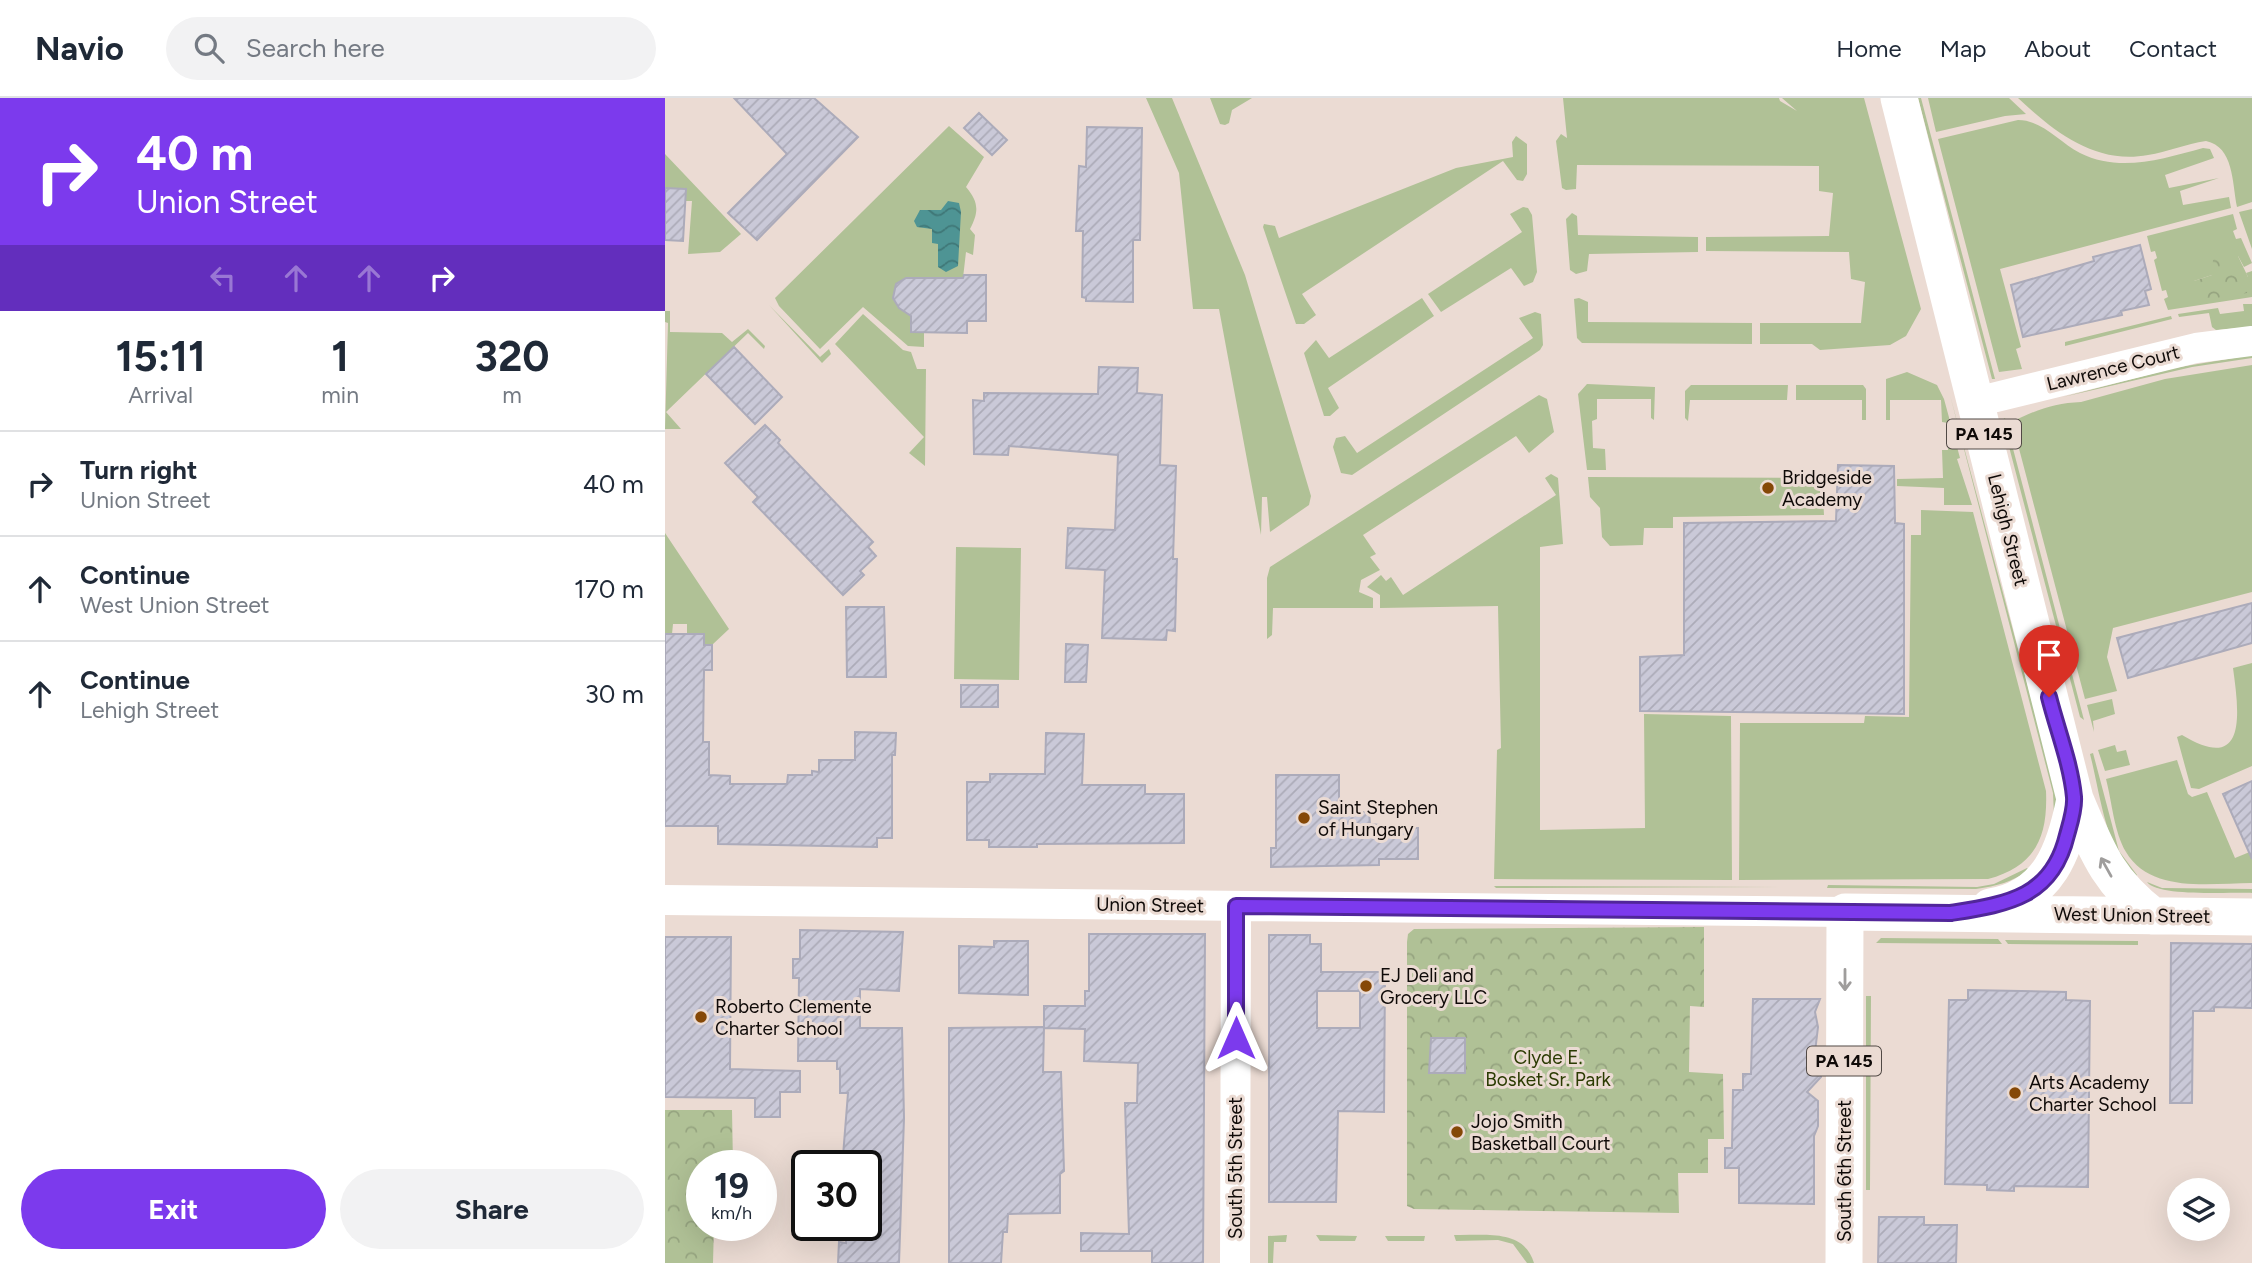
<!DOCTYPE html>
<html lang="en">
<head>
<meta charset="utf-8">
<style>
  body { margin:0; font-family:Figtree,sans-serif; background:#f2f2f3; color:#1f2937; height:100vh; display:flex; flex-direction:column; font-size:26px; white-space:nowrap }
  * { box-sizing:border-box; margin:0 }
  p { font-size:23px; color:#747a83 }
  .icon { flex:none; width:38px; height:38px; fill:none; stroke:currentColor; stroke-width:2; stroke-linecap:round; stroke-linejoin:round }
  .map { position:relative; flex:1; overflow:hidden }
  .side { display:flex; flex-direction:column; background:#fff; width:665px }
  .side>* { flex:none }
  .top-card { background:#7c3aed; color:#fff; overflow:hidden }
  .controls { position:absolute; left:1502px; top:1080px; display:grid; gap:14px }
  .controls a { display:grid; place-items:center; width:63px; height:63px; border-radius:50%; background:#fff; box-shadow:0 7px 28px #0002; font-size:35px }
  .speed { position:absolute; left:21px; top:1052px; display:flex; gap:14px; font-size:35px; font-weight:700; text-align:center }
  .speed>* { display:grid; place-content:center; width:91px; height:91px; border-radius:50%; background:#fff; box-shadow:0 7px 28px #0002; line-height:1 }
  .speed small { font-size:18px; font-weight:400 }
  .speed .limit { border:4px solid #111; border-radius:10px; background:#fff; color:#111 }
  .pin { position:absolute; display:grid; place-items:center; width:60px; height:60px; color:#fff; margin:-72px -30px; border-radius:50% 50% 50% 0; rotate:-45deg; box-shadow:0 0 7px #0007 }
  .pin .icon { rotate:45deg }
  .me { position:absolute; width:77px; margin:-38px; rotate:0deg; stroke-linejoin:round; filter:drop-shadow(0 0 5px #0008) }
  .turn { display:flex; align-items:center; gap:24px; height:147px; padding:0 21px; font-size:32px }
  .turn .icon { width:91px; height:91px; stroke-width:2.5 }
  .turn b { display:block; font-size:49px; line-height:60px }
  .lanes { display:flex; align-items:center; height:66px; padding:0 21px; background:#0003; justify-content:center; gap:35px; direction:ltr }
  .lanes .off { opacity:.35 }
  .eta { display:flex; justify-content:space-evenly; align-items:center; height:119px; text-align:center }
  .eta b { font-size:42px; font-weight:700; line-height:49px }
  .primary-button { display:flex; gap:14px; margin-top:auto; padding:14px 21px }
  .primary-button a { flex:1; height:80px; border-radius:42px; background:#7c3aed; color:#fff; font-size:28px; font-weight:700; line-height:80px; text-align:center }
  .primary-button a+a { background:#f2f2f3; color:#1f2937 }
  ul { padding:0; list-style:none }
  li { display:flex; align-items:center; gap:21px; height:105px; padding:0 21px; border-top:2px solid #e0e1e3 }
  li div { flex:1 }
  li b { display:block; font-size:26px }
  li em { font-style:normal }
  header { display:flex; align-items:center; gap:42px; box-sizing:border-box; height:98px; padding:0 35px; background:#fff; border-bottom:2px solid #e0e1e3 }
  header strong { font-size:33px }
  nav { display:flex; gap:38px; margin-inline-start:auto; font-size:24px }
  .search { width:490px; height:63px; background:#f2f2f3; display:flex; align-items:center; gap:18px; box-sizing:border-box; padding:0 24px; border-radius:38px; color:#747a83; font-size:26px }
  main { display:flex; flex:1; min-height:0 }
  .map>svg:first-child { display:block }
  .grass { fill:#b0c196 }
  .forest { fill:url(#forest-crowns) }
  .water { fill:url(#water-waves) }
  .building { fill:url(#building-hatch); stroke:#acabba; stroke-width:2; fill-rule:evenodd }
  .lines { fill:none; stroke-linecap:round; stroke-linejoin:round }
  .minor { stroke:#fff; stroke-width:30 }
  .major { stroke:#fff; stroke-width:37 }
  .oneway { stroke:#9f9d9c }
  .route-casing { stroke:#51269a; stroke-width:18 }
  .route { stroke:#7c3aed; stroke-width:12 }
  .poi-dot { fill:#854807; stroke:#ebdbd3; stroke-width:2.5 }
  .labels { text-anchor:middle; dominant-baseline:central; stroke-width:6; stroke-linejoin:round; paint-order:stroke }
  .shield { fill:#ebdbd3; stroke:#514945; stroke-width:2 }
  .shield-label { font-size:18px; font-weight:bold; fill:#0f0a08 }
  .street-label { font-size:19px; fill:#0f0a08; stroke:#ebdbd3 }
  .poi-label { font-size:19px; fill:#0f0a08; stroke:#ebdbd3; text-anchor:start }
  .park-label { font-size:19px; fill:#2b3b02; stroke:#ebdbd3 }
</style>
</head>
<body>
<header>
<strong>Navio</strong>
<div class="search"><svg class="icon" aria-label="search" viewBox="0 0 24 24"><circle cx="10" cy="10" r="6"/><path d="M15 15l6 6"/></svg>Search here</div>
<nav><a>Home</a><a>Map</a><a>About</a><a>Contact</a></nav>
</header>
<main>
<section class="side">
<div class="top-card">
<div class="turn"><svg class="icon" aria-label="right" viewBox="0 0 24 24"><path d="M7 20v-9h11M14 6l5 5-5 5"/></svg><div><b>40 m</b>Union Street</div></div>
<div class="lanes"><svg class="icon off" aria-label="left" viewBox="0 0 24 24"><path d="M17 20v-9H6M10 6l-5 5 5 5"/></svg><svg class="icon off" aria-label="ahead" viewBox="0 0 24 24"><path d="M12 20V5M6 11l6-6 6 6"/></svg><svg class="icon off" aria-label="ahead" viewBox="0 0 24 24"><path d="M12 20V5M6 11l6-6 6 6"/></svg><svg class="icon" aria-label="right" viewBox="0 0 24 24"><path d="M7 20v-9h11M14 6l5 5-5 5"/></svg></div>
</div>
<div class="eta">
<div><b>15:11</b><p>Arrival</p></div>
<div><b>1</b><p>min</p></div>
<div><b>320</b><p>m</p></div>
</div>
<ul>
<li><svg class="icon" aria-label="right" viewBox="0 0 24 24"><path d="M7 20v-9h11M14 6l5 5-5 5"/></svg><div><b>Turn right</b><p>Union Street</p></div><em>40 m</em></li>
<li><svg class="icon" aria-label="ahead" viewBox="0 0 24 24"><path d="M12 20V5M6 11l6-6 6 6"/></svg><div><b>Continue</b><p>West Union Street</p></div><em>170 m</em></li>
<li><svg class="icon" aria-label="ahead" viewBox="0 0 24 24"><path d="M12 20V5M6 11l6-6 6 6"/></svg><div><b>Continue</b><p>Lehigh Street</p></div><em>30 m</em></li>
</ul>
<div class="primary-button"><a>Exit</a><a>Share</a></div>
</section>
<div class="map">
<svg width="1587" height="1165" viewBox="0 0 1587 1165">
  <defs>
    <pattern id="forest-crowns" width="20" height="18" patternUnits="userSpaceOnUse" patternTransform="scale(1.75)"><rect width="20" height="18" fill="#b0c196"/><path d="M2 6a3 3 0 1 1 6 0M12 15a3 3 0 1 1 6 0" fill="none" stroke="#96a480"/></pattern>
    <pattern id="water-waves" width="16" height="10" patternUnits="userSpaceOnUse" patternTransform="scale(1.75)"><rect width="16" height="10" fill="#4e9494"/><path d="M0 5q4-4 8 0t8 0" fill="none" stroke="#3f7777"/></pattern>
    <pattern id="building-hatch" width="6" height="6" patternUnits="userSpaceOnUse" patternTransform="scale(1.75)"><rect width="6" height="6" fill="#cac9d8"/><path d="M-1 1l2-2M0 6l6-6M5 7l2-2" fill="none" stroke="#acabb8"/></pattern>
  </defs>
  <rect width="100%" height="100%" fill="#ebdbd3"/>
  <path class="grass" d="M481 0H507L580 177 646 398 644 407 605 434 602 399H597L596 437 554 211H528L514 75Z
    M545 0H587L567 12 564 25 560 27 555 26Z
    M898 0H1114L1115 3 1132 13 1117 0H1199L1256 211 1241 238 1225 247 1155 252 1147 246H1095V225H1196L1200 184 1186 181 1184 154 1041 153V139L1164 138 1168 95 1154 93V68L912 67 911 91 901 92 897 90 891 43 896 36 902 40Z
    M1253 0H1256L1330 281H1327Z
    M1263 0H1344L1361 16 1340 18 1271 34Z
    M1353 0H1587V104L1572 109C1567 84 1569 49 1541 43 1521 46 1502 54 1483 57 1431 67 1389 34 1353 0Z
    M1353 22C1377 22 1394 44 1415 55 1455 75 1497 61 1538 50L1545 51 1549 60 1500 77 1504 90 1554 80 1515 93 1518 107 1564 99 1566 110 1335 171 1356 249 1351 251 1357 271 1334 274 1273 41Z
    M284 28 319 59 301 89C314 104 314 114 305 131L310 137 308 157 301 154 298 180 246 179 231 186 228 200 237 212 246 214V234H259V249L243 248 198 209 155 251 114 208 110 200Z
    M851 38 862 46V76L858 83 852 82 838 63 637 196 651 217 639 226H631L598 129 599 126 610 128 614 140 791 70 848 59 847 44Z
    M0 56 76 136 55 154 23 156 27 103H20L21 91 0 90Z
    M858 109 863 110 867 117 872 174 868 184 859 188 846 170 776 214 763 196 857 134 845 116Z
    M1587 111V151L1574 114Z
    M907 115 912 118 913 137 1033 139V154L924 156 922 173 911 176 905 172 901 121Z
    M1568 116 1572 131 1568 133 1571 141 1576 140 1587 165 1579 169 1573 158 1547 177 1529 183 1583 179 1581 175 1587 173V199L1503 212 1499 201 1503 199 1501 192 1497 193 1489 162 1492 160 1490 153 1486 154 1482 138Z
    M757 200 769 218 663 290 674 310 665 318H659L639 255 651 242 664 260Z
    M914 200 923 204V224L1087 225V246L917 245 912 240 909 201Z
    M1578 206H1587V229L1551 232 1547 229 1544 215 1514 219 1513 216 1553 210 1555 216 1579 213Z
    M104 207 155 259 164 251 166 256 157 265Z
    M0 213H5V234L57 235 67 244 83 231 100 248 99 251 83 235 1 314 16 331H0L3 225 0 224Z
    M870 214 876 216 878 247 875 252 687 377 676 375 668 349 671 340 680 338 692 355 868 240 854 220Z
    M198 216 238 252 246 254 252 271H261L260 368 244 355 259 339 170 246Z
    M1506 218 1507 221 1400 248V244Z
    M1587 257V260L1527 269 1398 299 1509 270Z
    M1587 267V494L1448 530 1442 559 1452 593 1420 601 1347 324C1370 312 1390 305 1416 304L1500 281Z
    M1242 274 1272 287 1279 301 1295 360 1292 361 1307 407H1279V390L1232 388V381L1278 380 1277 352H1283V325L1277 324 1276 302H1225V322H1221V281Z
    M922 286 990 289 989 322 986 320V301H932V321L927 323 928 350 940 351 941 372H922L913 296Z
    M1026 287H1123L1122 302H1025L1023 323 1020 320V293Z
    M1131 287H1198L1201 291V322H1197V302H1131Z
    M874 297 882 301 889 334 864 355 851 338 698 437 711 456 705 459 715 472 696 482 694 494 708 500V510H608L607 537 602 541V480L605 469Z
    M1285 297 1391 693 1392 710 1379 748 1389 718 1388 695Z
    M1340 320 1419 622 1415 619 1337 322Z
    M886 376 893 380 898 446 875 449V732L980 730 979 616 1066 618 1067 782 829 781 832 652 836 650 833 508 715 510V497L702 489 716 477 721 483 726 479 738 497 891 397 880 380Z
    M923 379 1157 380 1159 417 1008 419V430H979L978 447 945 448 937 439 935 410 925 399Z
    M1256 412 1308 414 1381 693C1383 740 1370 768 1323 781L1074 782 1075 625H1199L1200 618 1244 619 1246 437H1256Z
    M0 435 64 531 47 547H39L38 536 22 535V526H8L7 536H0Z
    M291 449 356 450 354 582 289 581Z
    M1587 565V668L1534 691 1526 690 1512 639 1517 637C1583 677 1574 614 1568 570Z
    M1447 601 1450 616 1428 623 1429 634 1422 607Z
    M1450 647 1452 654 1461 652 1465 667 1440 673 1433 652Z
    M1428 655 1454 753 1472 777 1470 779C1440 751 1435 694 1425 656Z
    M1512 662 1523 696 1527 699 1542 694 1570 760 1587 753V785C1546 785 1486 796 1461 754 1449 734 1447 704 1441 681Z
    M1362 770 1364 772C1347 784 1332 788 1311 791L1162 790 1163 787 1312 789 1329 786Z
    M1482 784 1497 790 1587 791V795C1566 794 1492 799 1482 784Z
    M829 788 1150 789 831 790Z
    M1216 840 1333 841 1337 846 1211 845Z
    M1340 842 1473 843V847L1343 846Z
    M1201 898H1206L1205 1092H1201Z
    M622 1137 621 1144H609L608 1165H603V1138Z
    M651 1137 692 1138 690 1143H655Z
    M789 1137C818 1138 859 1130 869 1165H862L848 1146 833 1142 791 1143Z
    M720 1138H760L759 1143H723Z"/>
  <path class="forest" d="M1562 154 1573 158 1583 179 1582 195 1534 203 1529 183 1547 177 1548 162Z
    M1039 829V909L1025 908 1024 974 1058 976 1059 1041H1043V1075H1013L1014 1115 749 1111 742 1108V844L743 836 749 831Z
    M0 1012H67L68 1067 37 1068V1127H49L48 1165H0Z"/>
  <path class="water" d="M283 103 294 105 296 114 293 168 281 174 273 169V146L267 145V131L252 129 249 123 255 112H276Z"/>
  <path class="building" d="M69 0H149L193 39 92 142 63 115 122 56Z
    M314 15 342 42 327 57 299 30Z
    M422 29 477 30 475 142H468V204L421 203V200L417 199 418 133H411L414 68 421 69Z
    M0 90 21 91 18 143 0 142Z
    M1475 147 1486 191 1480 193 1484 207 1456 213 1457 217 1358 239 1346 187 1429 163 1428 159Z
    M299 177H321V223H302V235L246 234V218L234 210 228 200 231 186 241 180H298Z
    M69 249 117 299 90 326 41 276Z
    M434 269 473 270 472 295 497 297 495 367 511 368 508 461H512L510 533 502 532 501 542 437 540 440 472 401 470 403 430 450 432 453 357 344 348 343 357 309 356 308 302 319 303V295L433 296Z
    M100 327 115 342 113 345 208 444 203 449 211 458 195 473 199 477 178 497 88 404 93 399 60 365Z
    M1173 367 1229 368 1230 425 1239 426V616L975 613V559L1019 557V425L1171 423Z
    M1587 505V545L1463 580 1452 540Z
    M181 509H219L221 579H182Z
    M0 536H39V547H47V572H39L38 644H44V677L65 678V686H122L123 677H147V673L154 674V662H190V634L231 635 230 657H227V740H212V749L53 746V728H0Z
    M401 546 423 547 421 584H400Z
    M296 587H333V609H296Z
    M381 635 419 636 417 687H480V696H519V745L372 746V749H324V742H302V684H325V676H380Z
    M611 677H674V714H704L705 726 714 727V730H753V761H714V767L606 769V750H611Z
    M1587 683V761L1558 696Z
    M135 832 238 834 234 893 195 891V930H237L239 1020 234 1165H173L174 1144 181 1145 182 1127H201V1068H183V1058H178L183 995H175V971H172V963H133L134 880H128V861H135Z
    M424 836H540L538 1165H487V1153H416V1135L464 1136 460 1005H472L473 965 419 963 420 931 379 930V908H420V893H424Z
    M604 837H645V846H656V874H720L719 1014 673 1013 671 1104H604ZM652 893H695V930H652Z
    M0 839H66L65 971 135 973V994H115V1019H90V1000L0 999Z
    M329 843H363V897L294 895V848L329 849Z
    M1506 845 1587 846V910L1549 909V913H1528L1527 1005H1505Z
    M1303 892 1401 894V902L1425 903 1423 1089 1349 1088V1093L1322 1092V1087L1280 1086 1284 902H1303Z
    M1088 901H1155L1150 914 1153 929 1150 954 1156 979 1142 994 1153 1003V1028L1149 1038V1106L1074 1105V1070H1060V1050H1067L1068 992H1078V976H1086Z
    M379 929 378 974H396L399 1073 395 1076V1115L343 1116 342 1134H338L336 1165H284V930Z
    M766 940H800V975H764Z
    M1214 1119H1259V1127H1292L1291 1165H1213Z"/>
  <g class="lines">
    <path class="minor" d="M1311 304 1531 250 1587 243
      M0 802 1180 814
      M570 1165 571 808"/>
    <path class="major" d="M1234 0 1410 701C1432 753 1442 783 1488 818
      M1325 809C1384 800 1400 752 1410 701
      M1179 1165 1180 814 1587 819"/>
  </g>
  <defs><path id="oneway-shaft" d="M-6 0H5M1.5-3L5.5 0L1.5 3" fill="none" stroke-width="1.6" stroke-linecap="round" stroke-linejoin="round" transform="scale(1.75)"/></defs>
  <g class="oneway">
    <use href="#oneway-shaft" transform="translate(1441 769) rotate(-119)"/>
    <use href="#oneway-shaft" transform="translate(1180 882) rotate(90)"/>
  </g>
  <g class="lines">
    <g class="route-casing">
      <path id="route" d="M571 940V808L1286 815C1342 806 1387 800 1402 737 1405 726 1410 711 1409 699 1406 666 1392 631 1384 599"/>
    </g>
    <use href="#route" class="route"/>
  </g>
  <g class="poi-dot">
    <circle cx="1103" cy="390" r="7"/>
    <circle cx="639" cy="720" r="7"/>
    <circle cx="701" cy="888" r="7"/>
    <circle cx="36" cy="919" r="7"/>
    <circle cx="1350" cy="995" r="7"/>
    <circle cx="792" cy="1034" r="7"/>
  </g>
  <g class="labels">
    <g class="shield">
      <rect x="1282" y="321.5" width="74" height="29" rx="5"/>
      <rect x="1142" y="948.5" width="74" height="29" rx="5"/>
    </g>
    <g class="shield-label">
      <text x="1319" y="336">PA 145</text>
      <text x="1179" y="963">PA 145</text>
    </g>
    <g class="street-label">
      <text transform="translate(1448 270) rotate(-14)">Lawrence Court</text>
      <text transform="translate(1343 432) rotate(76)">Lehigh Street</text>
      <text transform="translate(485 807) rotate(1)">Union Street</text>
      <text transform="translate(1467 817) rotate(1)">West Union Street</text>
      <text transform="translate(570 1070) rotate(-90)">South 5th Street</text>
      <text transform="translate(1179 1073) rotate(-90)">South 6th Street</text>
    </g>
    <g class="poi-label">
      <text x="1117" y="379">Bridgeside<tspan x="1117" dy="22">Academy</tspan></text>
      <text x="653" y="709">Saint Stephen<tspan x="653" dy="22">of Hungary</tspan></text>
      <text x="715" y="877">EJ Deli and<tspan x="715" dy="22">Grocery LLC</tspan></text>
      <text x="50" y="908">Roberto Clemente<tspan x="50" dy="22">Charter School</tspan></text>
      <text x="1364" y="984">Arts Academy<tspan x="1364" dy="22">Charter School</tspan></text>
      <text x="806" y="1023">Jojo Smith<tspan x="806" dy="22">Basketball Court</tspan></text>
    </g>
    <g class="park-label">
      <text x="883" y="959">Clyde E.<tspan x="883" dy="22">Bosket Sr. Park</tspan></text>
    </g>
  </g>
</svg>
<div class="controls">
<a><svg class="icon" aria-label="layers" viewBox="0 0 24 24"><path d="M12 4l9 5-9 5-9-5zM3 14l9 5 9-5"/></svg></a>
</div>
<div class="speed"><div>19<small>km/h</small></div><div class="limit">30</div></div>
<div class="pin" style="left:1384px;top:599px;background:#d93025"><svg class="icon" aria-label="arrive" viewBox="0 0 24 24"><path d="M6 21V4h12l-3 4 3 4H6"/></svg></div>
<svg class="me" style="left:571px;top:940px" viewBox="-20 -20 40 40"><path d="M0-17L14 15 0 8-14 15z" fill="#7c3aed" stroke="#fff" stroke-width="4"/></svg>
</div>
</main>
</body>
</html>
